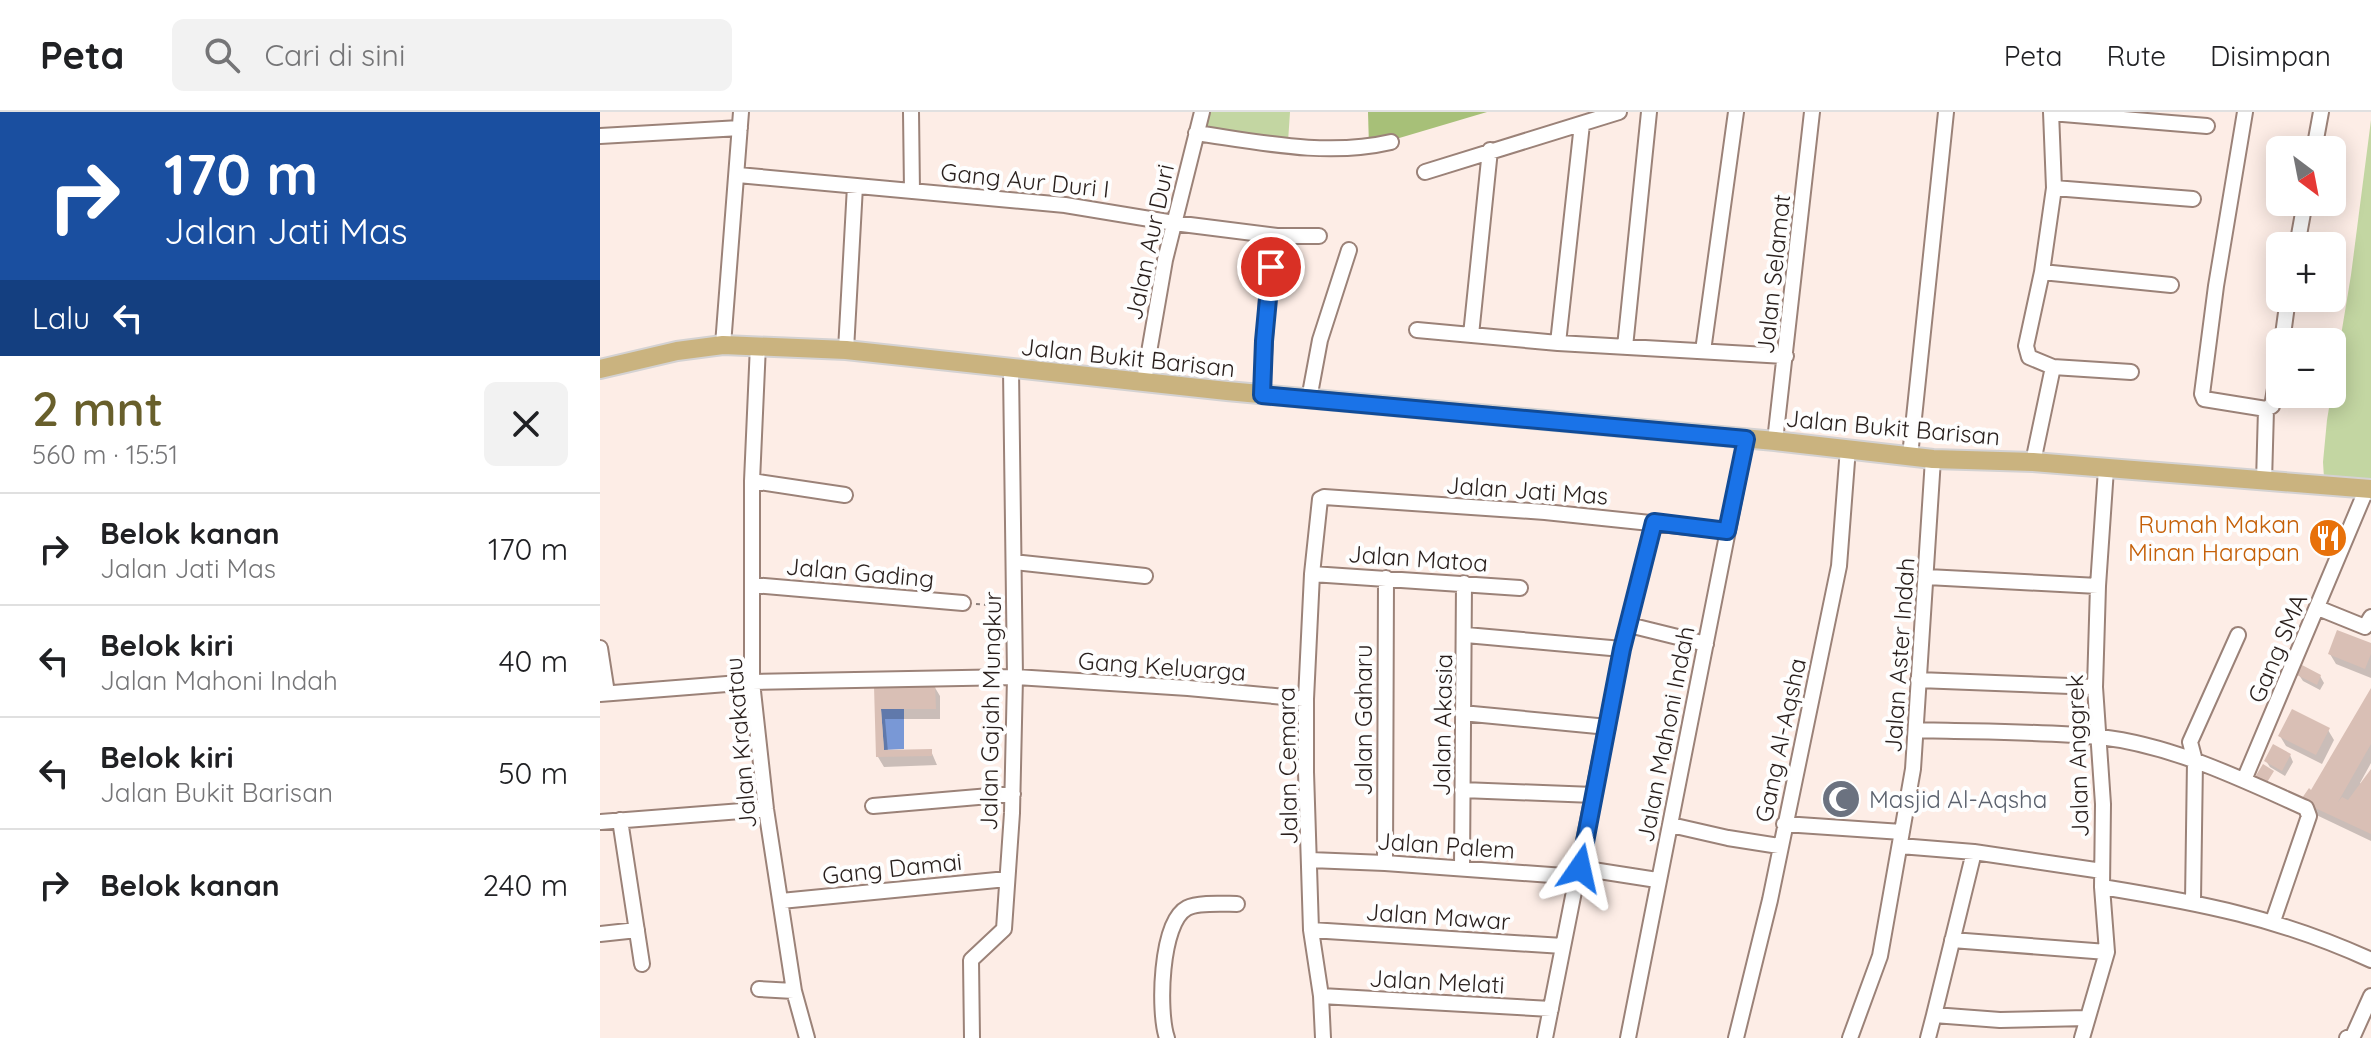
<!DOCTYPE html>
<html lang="id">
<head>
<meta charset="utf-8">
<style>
  body { margin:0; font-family:Quicksand,sans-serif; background:#f2f2f2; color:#202124; height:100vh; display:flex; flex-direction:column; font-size:30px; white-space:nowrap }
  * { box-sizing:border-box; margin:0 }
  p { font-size:26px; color:#757577 }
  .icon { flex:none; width:44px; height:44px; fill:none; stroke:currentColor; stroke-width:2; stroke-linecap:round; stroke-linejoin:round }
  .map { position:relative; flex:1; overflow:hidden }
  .details { display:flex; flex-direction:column; background:#fff; width:600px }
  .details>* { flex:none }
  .top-card { background:#1a4fa0; color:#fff; overflow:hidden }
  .needle { width:52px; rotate:148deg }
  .fabs { position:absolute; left:1666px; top:24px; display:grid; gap:16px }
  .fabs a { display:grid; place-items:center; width:80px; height:80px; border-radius:12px; background:#fff; box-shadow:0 4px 20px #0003; font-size:40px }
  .pin { position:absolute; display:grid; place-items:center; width:68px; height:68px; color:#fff; margin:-34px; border:4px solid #fff; border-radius:50%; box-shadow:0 2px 8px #0007 }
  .me { position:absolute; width:88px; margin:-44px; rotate:11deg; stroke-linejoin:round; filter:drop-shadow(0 0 6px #0008) }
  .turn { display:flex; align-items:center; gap:28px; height:168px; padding:0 32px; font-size:36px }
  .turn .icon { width:104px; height:104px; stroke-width:2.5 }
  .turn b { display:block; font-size:56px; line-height:68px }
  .then { display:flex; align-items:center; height:76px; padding:0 32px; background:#0003; gap:16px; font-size:30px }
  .round { display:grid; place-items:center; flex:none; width:84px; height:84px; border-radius:12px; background:#f2f2f2 }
  .overview { display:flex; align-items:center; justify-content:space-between; height:136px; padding:0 32px }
  h1 { font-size:48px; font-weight:600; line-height:60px; color:#685f2b }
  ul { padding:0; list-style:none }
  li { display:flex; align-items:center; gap:24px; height:112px; padding:0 32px; border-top:2px solid #e0e0e0 }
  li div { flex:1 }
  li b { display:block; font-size:30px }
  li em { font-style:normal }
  header { display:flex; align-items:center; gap:48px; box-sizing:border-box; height:112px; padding:0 40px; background:#fff; border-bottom:2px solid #e0e0e0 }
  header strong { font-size:38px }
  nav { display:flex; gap:44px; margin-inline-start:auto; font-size:28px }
  .search { width:560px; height:72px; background:#f2f2f2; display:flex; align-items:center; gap:20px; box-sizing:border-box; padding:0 28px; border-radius:12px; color:#757577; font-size:30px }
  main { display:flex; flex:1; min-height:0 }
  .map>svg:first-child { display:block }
  .green { fill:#c3d6a2 }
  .forest { fill:#a7c078 }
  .water { fill:#7998d6 }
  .shadow { fill:#0003 }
  .building { fill:#d9bfb5 }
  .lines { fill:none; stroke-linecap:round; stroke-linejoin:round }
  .minor-casing { stroke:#9b8278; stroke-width:18 }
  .major-casing { stroke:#d4d2d2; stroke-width:22 }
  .path { stroke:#8c7f7b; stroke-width:2; stroke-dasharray:4 4; stroke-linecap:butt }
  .minor { stroke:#fff; stroke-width:14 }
  .major { stroke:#cab37f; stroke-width:18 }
  .route-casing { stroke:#114b97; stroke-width:20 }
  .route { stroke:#1a73e8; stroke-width:14 }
  .labels { text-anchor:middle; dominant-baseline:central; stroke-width:8; stroke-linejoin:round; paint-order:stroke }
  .street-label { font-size:24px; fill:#291f1c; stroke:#fefefe }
  .food-label { font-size:24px; fill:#c56008; stroke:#fefefe; text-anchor:end }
  .worship-label { font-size:24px; fill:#5b616d; stroke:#fefefe; text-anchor:start }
</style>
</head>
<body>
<header>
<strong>Peta</strong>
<div class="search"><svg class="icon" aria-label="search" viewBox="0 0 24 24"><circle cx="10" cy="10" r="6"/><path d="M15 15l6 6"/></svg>Cari di sini</div>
<nav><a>Peta</a><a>Rute</a><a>Disimpan</a></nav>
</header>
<main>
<section class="details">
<div class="top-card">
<div class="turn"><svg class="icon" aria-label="right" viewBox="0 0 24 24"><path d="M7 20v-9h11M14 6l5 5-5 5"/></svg><div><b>170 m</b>Jalan Jati Mas</div></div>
<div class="then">Lalu<svg class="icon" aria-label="left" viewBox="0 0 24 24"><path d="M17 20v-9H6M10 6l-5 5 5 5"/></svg></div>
</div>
<div class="overview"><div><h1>2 mnt</h1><p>560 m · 15:51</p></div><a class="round"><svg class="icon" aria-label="close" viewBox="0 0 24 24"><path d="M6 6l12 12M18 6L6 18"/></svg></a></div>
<ul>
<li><svg class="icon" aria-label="right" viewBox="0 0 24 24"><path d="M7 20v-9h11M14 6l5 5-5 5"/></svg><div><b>Belok kanan</b><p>Jalan Jati Mas</p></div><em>170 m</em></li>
<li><svg class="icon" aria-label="left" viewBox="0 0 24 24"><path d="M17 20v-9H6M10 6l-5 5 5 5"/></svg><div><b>Belok kiri</b><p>Jalan Mahoni Indah</p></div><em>40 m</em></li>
<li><svg class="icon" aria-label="left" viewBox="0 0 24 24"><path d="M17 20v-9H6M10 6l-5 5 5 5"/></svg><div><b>Belok kiri</b><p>Jalan Bukit Barisan</p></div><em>50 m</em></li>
<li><svg class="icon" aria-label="right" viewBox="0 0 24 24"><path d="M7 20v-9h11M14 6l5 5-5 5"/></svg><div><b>Belok kanan</b></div><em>240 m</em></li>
</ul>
</section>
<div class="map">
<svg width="1771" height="926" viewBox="0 0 1771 926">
  <rect width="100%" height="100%" fill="#fdede6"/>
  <path class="green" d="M606 0H690L688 30 603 20Z
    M1771 8V368L1724 366 1723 350 1727 308 1751 163Z"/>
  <path class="forest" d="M768 0H887L769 35Z"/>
  <path class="water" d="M281 597H304V637L284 638Z"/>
  <path class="shadow" d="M1771 533V566L1736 552 1730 542Z
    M1699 563 1720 564 1724 571 1720 578 1703 569Z
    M334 574 340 584V607H285L288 640 331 639 337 653 284 655 278 645 276 576Z
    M1771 580V651L1760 671 1762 673 1771 661V729L1708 699 1712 681Z
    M1728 618 1734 628 1722 652 1686 634 1680 624Z
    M1690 643 1693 650 1685 664 1670 655 1666 649Z"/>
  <path class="building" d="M1737 518 1771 531V542L1765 557 1728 542Z
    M1702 553 1721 563 1717 573 1697 563Z
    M335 572 336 597H281L284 638 332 637V644L276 645 274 574Z
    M1771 576V632L1738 690 1742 685 1748 688 1771 657V722L1700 689 1709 676 1711 678Z
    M1692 597 1730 616 1716 643 1678 624Z
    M1673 632 1691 642 1682 659 1664 649Z
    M1663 652 1674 659 1666 672 1655 665Z"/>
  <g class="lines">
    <g class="minor-casing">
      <path id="minor" d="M311 0 312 79
        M1645 0 1616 174 1602 282 1604 287 1666 297 1672 294 1680 248
        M1451 1 1607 14
        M596 21C659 30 727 45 791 30
        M0 24 140 16
        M1714 38 1721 0
        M825 60 1019 0
        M138 63 465 93 574 111 677 124H719
        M1454 76 1593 87
        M1697 134 1705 90
        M1442 160 1571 173
        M817 218 958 231 1186 244
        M871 223 890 38
        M1682 230 1688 186
        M958 231 982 12
        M123 233 141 0
        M158 233 152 369V570L166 697 194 879 207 926
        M1025 235 1049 0
        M246 238 255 74
        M1103 239 1136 0
        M1453 255 1531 260
        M544 269 565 148 602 0
        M662 283 667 186 677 124
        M709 287 720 228 749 138
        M1175 329 1212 0
        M1310 344 1346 0
        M1433 350 1453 255 1429 245 1426 234 1442 160 1454 76 1451 0
        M152 369 245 383
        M1664 370 1666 297
        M414 450 545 464
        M712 462 920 476
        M1327 465 1498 474
        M153 473 363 491
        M1718 496 1765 515 1771 505
        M1029 513 1106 532
        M866 523 1022 537
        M0 536 7 581
        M1318 568 1495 575
        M0 582 152 570 415 565 588 576 706 587
        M862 601 1008 615
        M1317 618C1377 620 1439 619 1500 625 1572 633 1641 667 1706 696L1709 704 1673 809
        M1644 668 1767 376
        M862 678 994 683
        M273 694 413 682
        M20 708 42 852
        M0 710 166 697
        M1184 712 1302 720
        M1071 713 1128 726 1179 734
        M1300 734 1374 740 1502 759
        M1374 740 1334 903 1400 908 1487 906
        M710 748 785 751 978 765
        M785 751 786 466
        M862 756 864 471
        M980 756 1057 768
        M1502 775C1601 791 1679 806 1771 848
        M181 789 407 767
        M1593 789 1595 649 1590 630 1638 523
        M711 818 963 834
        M0 822 37 818
        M1352 828 1507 840
        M159 877 194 879
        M721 884 951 897
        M372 926 371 848 404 817 412 701 415 565 411 258
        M567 926C558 901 560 810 587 796 598 790 625 792 637 792
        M723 926 721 884 711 818 706 660V587L712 462 720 387 724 385 945 400 1127 419
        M945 926 1022 537 1054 410
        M1028 926 1146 327
        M1136 926 1170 788 1239 454 1248 336
        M1250 926 1280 844 1313 657 1333 347
        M1328 926 1334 903
        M1482 926 1507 840 1502 775 1503 692 1495 575 1498 474 1506 357
        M1747 926 1753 924 1771 884"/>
    </g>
    <g class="major-casing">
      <path id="major" d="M0 257 77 239 123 233 246 238 627 279 1175 329 1333 347 1433 350 1771 377"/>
    </g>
    <path class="path" d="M376 492 398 494"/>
    <use href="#minor" class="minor"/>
    <use href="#major" class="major"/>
  </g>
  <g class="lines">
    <g class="route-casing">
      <path id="route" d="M671 155 664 229 662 283 1146 327 1127 419 1054 410 1022 537 980 756"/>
    </g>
    <use href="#route" class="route"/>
  </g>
  <defs>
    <g id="restaurant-disc" transform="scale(2)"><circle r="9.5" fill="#e8710a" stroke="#fefefe"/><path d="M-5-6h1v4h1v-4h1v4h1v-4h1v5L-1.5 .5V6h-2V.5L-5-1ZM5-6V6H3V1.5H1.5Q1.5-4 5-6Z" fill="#fff"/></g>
    <g id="mosque-disc" transform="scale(2)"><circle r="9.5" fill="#6b7280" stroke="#fefefe"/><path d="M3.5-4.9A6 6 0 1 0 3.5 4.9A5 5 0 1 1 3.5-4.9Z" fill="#fff"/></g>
  </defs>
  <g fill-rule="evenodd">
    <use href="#restaurant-disc" x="1728" y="426"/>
    <use href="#mosque-disc" x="1241" y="687"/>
  </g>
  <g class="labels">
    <g class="street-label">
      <text transform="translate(425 68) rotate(6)">Gang Aur Duri I</text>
      <text transform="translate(549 130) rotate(-78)">Jalan Aur Duri</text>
      <text transform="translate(1173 162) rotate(-84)">Jalan Selamat</text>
      <text transform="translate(528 245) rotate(6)">Jalan Bukit Barisan</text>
      <text transform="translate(1293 315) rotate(5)">Jalan Bukit Barisan</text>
      <text transform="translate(927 378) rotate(4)">Jalan Jati Mas</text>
      <text transform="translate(818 446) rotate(4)">Jalan Matoa</text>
      <text transform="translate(260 460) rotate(5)">Jalan Gading</text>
      <text transform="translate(1677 536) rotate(-67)">Gang SMA</text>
      <text transform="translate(1299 543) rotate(-86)">Jalan Aster Indah</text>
      <text transform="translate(562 554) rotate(4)">Gang Keluarga</text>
      <text transform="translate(390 599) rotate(-89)">Jalan Gajah Mungkur</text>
      <text transform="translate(763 608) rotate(-90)">Jalan Gaharu</text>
      <text transform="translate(842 613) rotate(-89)">Jalan Akasia</text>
      <text transform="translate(1065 622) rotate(-79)">Jalan Mahoni Indah</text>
      <text transform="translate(1180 628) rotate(-78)">Gang Al-Aqsha</text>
      <text transform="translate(140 631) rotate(-95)">Jalan Krakatau</text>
      <text transform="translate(1477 644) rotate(-92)">Jalan Anggrek</text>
      <text transform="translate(687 654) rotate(-91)">Jalan Cemara</text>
      <text transform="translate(846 733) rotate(4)">Jalan Palem</text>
      <text transform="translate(292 756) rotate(-6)">Gang Damai</text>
      <text transform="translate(838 804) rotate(4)">Jalan Mawar</text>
      <text transform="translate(837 869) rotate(3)">Jalan Melati</text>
    </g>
    <g class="food-label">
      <text x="1700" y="412">Rumah Makan<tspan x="1700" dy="28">Minan Harapan</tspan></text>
    </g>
    <g class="worship-label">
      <text x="1269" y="687">Masjid Al-Aqsha</text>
    </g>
  </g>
</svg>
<div class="fabs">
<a><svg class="needle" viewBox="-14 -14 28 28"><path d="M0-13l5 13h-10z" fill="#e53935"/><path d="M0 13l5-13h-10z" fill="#757577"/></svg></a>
<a>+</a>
<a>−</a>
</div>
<div class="pin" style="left:671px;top:155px;background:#d93025"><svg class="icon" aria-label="arrive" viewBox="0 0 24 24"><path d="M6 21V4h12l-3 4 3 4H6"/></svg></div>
<svg class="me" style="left:980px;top:756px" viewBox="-20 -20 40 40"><path d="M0-17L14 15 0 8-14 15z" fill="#1a73e8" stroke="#fff" stroke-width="4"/></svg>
</div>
</main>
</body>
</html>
